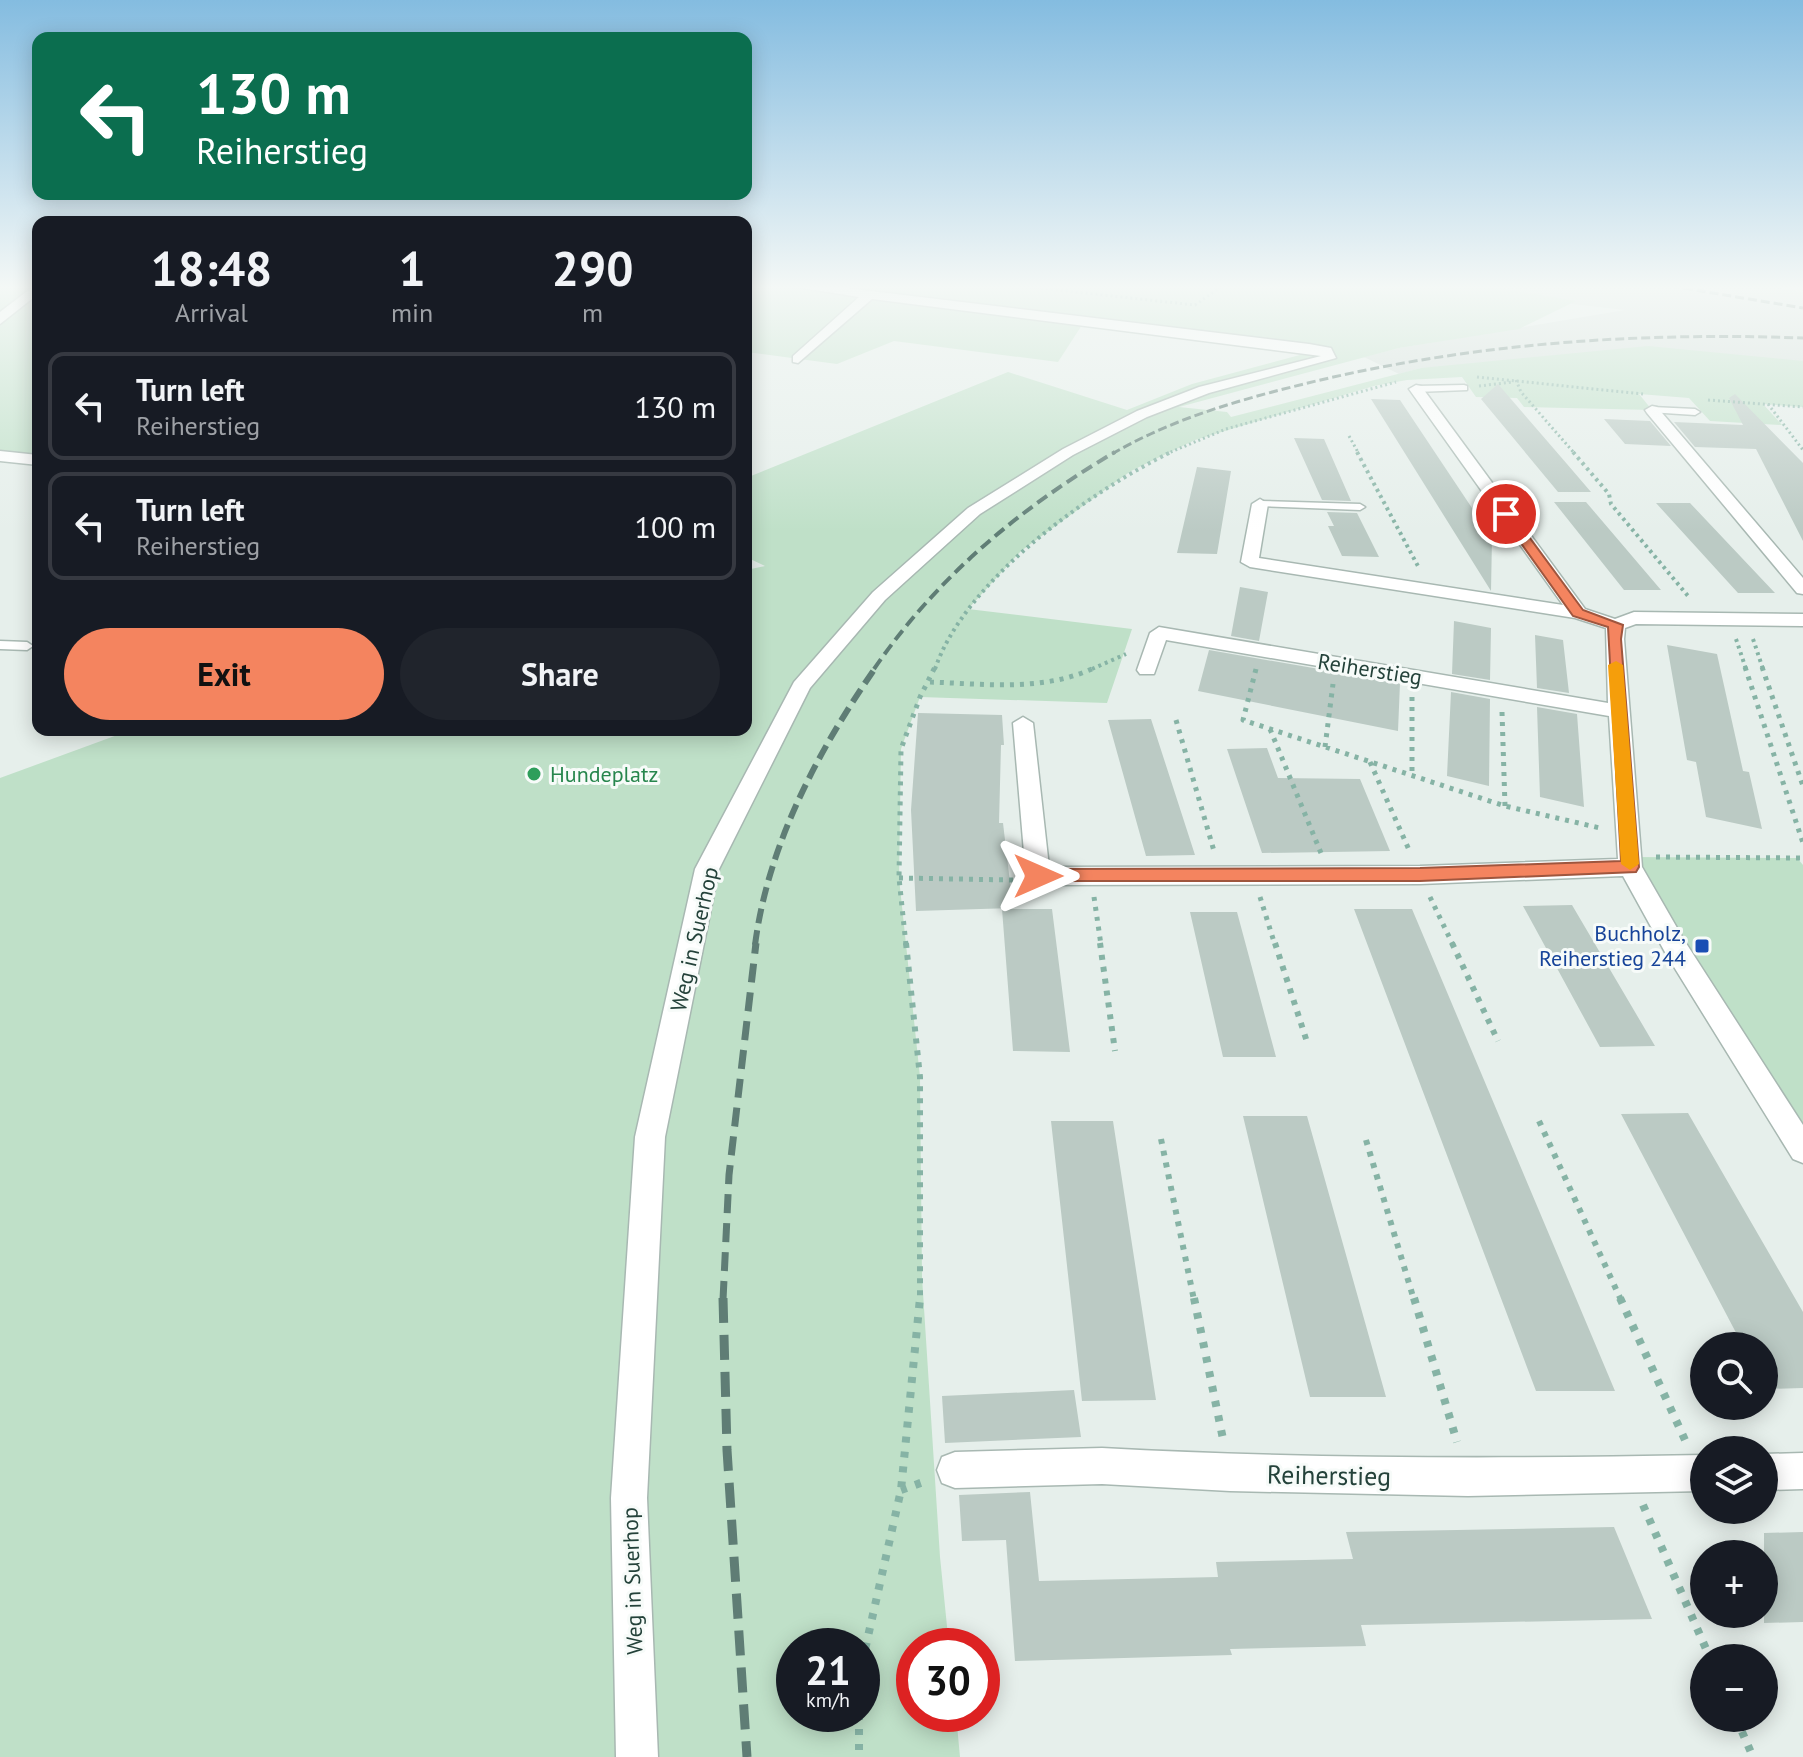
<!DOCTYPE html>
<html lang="en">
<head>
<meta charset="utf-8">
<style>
  body { margin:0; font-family:"PT Sans",sans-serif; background:#20242c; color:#f1f3f6; height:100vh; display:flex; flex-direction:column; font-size:30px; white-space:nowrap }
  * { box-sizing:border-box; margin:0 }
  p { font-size:26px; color:#9ea1a6 }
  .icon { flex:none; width:44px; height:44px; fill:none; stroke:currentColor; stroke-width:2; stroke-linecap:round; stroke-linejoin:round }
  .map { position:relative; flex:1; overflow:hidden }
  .side { position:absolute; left:32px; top:216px; width:720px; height:520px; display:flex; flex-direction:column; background:#171b24; border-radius:16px; box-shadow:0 4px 20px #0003 }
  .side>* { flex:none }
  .guide { position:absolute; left:32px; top:32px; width:720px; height:168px; border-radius:16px; box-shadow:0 4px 20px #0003; background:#0b6e4f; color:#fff; overflow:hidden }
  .fabs { position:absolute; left:1690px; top:1332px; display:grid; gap:16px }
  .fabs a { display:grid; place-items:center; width:88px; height:88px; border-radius:50%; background:#171b24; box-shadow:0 4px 20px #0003; font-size:40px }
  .speed { position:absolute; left:776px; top:1628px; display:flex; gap:16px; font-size:40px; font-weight:700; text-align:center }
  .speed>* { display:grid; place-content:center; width:104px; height:104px; border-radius:50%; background:#171b24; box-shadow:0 4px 20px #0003; line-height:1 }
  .speed small { font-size:20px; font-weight:400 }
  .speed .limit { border:12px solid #d22; background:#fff; color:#111 }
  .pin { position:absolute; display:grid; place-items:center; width:68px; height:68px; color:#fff; margin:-34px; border:4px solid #fff; border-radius:50%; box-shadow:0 2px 8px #0007 }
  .me { position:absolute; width:88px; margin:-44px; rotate:90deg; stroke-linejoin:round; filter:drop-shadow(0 0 6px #0008) }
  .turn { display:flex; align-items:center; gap:28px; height:168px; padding:0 32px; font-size:36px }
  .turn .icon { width:104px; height:104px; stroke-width:2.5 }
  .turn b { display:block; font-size:56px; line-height:68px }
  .eta { display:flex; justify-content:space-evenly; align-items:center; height:136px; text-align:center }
  .eta b { font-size:48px; font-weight:600; line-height:56px }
  .primary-button { display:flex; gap:16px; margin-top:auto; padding:16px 32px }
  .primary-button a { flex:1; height:92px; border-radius:48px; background:#f4845f; color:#111; font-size:32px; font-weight:600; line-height:92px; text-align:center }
  .primary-button a+a { background:#20242c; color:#f1f3f6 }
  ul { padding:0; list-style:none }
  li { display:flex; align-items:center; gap:24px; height:108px; margin:0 16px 12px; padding:0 16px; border:4px solid #363941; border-radius:16px }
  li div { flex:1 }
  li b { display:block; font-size:30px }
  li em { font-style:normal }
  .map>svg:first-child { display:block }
  .built { fill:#d4dfda }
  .green { fill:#bfe0c8; fill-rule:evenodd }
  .building { fill:#bbcac4 }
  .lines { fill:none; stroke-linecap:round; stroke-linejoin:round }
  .service-casing { stroke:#a8b8b2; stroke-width:3 }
  .minor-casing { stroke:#a8b8b2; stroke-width:3 }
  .path-far4 { stroke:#86b3a5; stroke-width:3; stroke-dasharray:2 3; stroke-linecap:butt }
  .path-far3 { stroke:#86b3a5; stroke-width:4; stroke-dasharray:3 4; stroke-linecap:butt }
  .path-far2 { stroke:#86b3a5; stroke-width:5; stroke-dasharray:4 6; stroke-linecap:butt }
  .path-far1 { stroke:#86b3a5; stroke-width:6; stroke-dasharray:5 7; stroke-linecap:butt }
  .path { stroke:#86b3a5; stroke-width:8; stroke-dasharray:6 9; stroke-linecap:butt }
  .service { fill:#fff; fill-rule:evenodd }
  .minor { fill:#fff; fill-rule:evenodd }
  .rail-far4 { stroke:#5f7d75; stroke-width:3; stroke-dasharray:9 4; stroke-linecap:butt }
  .rail-far3 { stroke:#5f7d75; stroke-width:4; stroke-dasharray:12 6; stroke-linecap:butt }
  .rail-far2 { stroke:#5f7d75; stroke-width:6; stroke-dasharray:15 7; stroke-linecap:butt }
  .rail-far1 { stroke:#5f7d75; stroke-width:7; stroke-dasharray:19 10; stroke-linecap:butt }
  .rail { stroke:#5f7d75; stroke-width:9; stroke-dasharray:25 12; stroke-linecap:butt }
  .route { fill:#f4845f; stroke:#9f563e; stroke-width:2 }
  .slow { fill:#f59e0b }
  .leisure-dot { fill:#2e9e5b; stroke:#f7fbf9; stroke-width:3 }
  .transit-dot { fill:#1a4fb4; stroke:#f7fbf9; stroke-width:3 }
  .labels { text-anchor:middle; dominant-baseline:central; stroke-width:6; stroke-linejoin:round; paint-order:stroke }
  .street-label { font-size:22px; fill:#24423a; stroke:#f7fbf9 }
  .leisure-label { font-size:22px; fill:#27864d; stroke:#f7fbf9; text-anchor:start }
  .transit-label { font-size:22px; fill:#164399; stroke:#f7fbf9; text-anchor:end }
  .near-street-label { font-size:26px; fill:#24423a; stroke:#f7fbf9 }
</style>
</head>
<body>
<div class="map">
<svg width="1803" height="1757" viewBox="0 0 1803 1757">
  <rect width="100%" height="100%" fill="#e6efeb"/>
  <path class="built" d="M1413 286H1766L1803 292V367L1421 368 1399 374 1364 357 1399 348 1625 310Z"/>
  <path class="green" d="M0 286H38V460L0 456Z
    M746 286H1489L1576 301 1519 329 1399 348 1179 407 1227 412 1231 417 1421 368 1648 346 1803 361V407L1763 404 1782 425 1710 421 1689 398 1639 394 1652 410 1524 407 1517 398 1476 397 1462 377 1407 380 1374 386 1195 440 1131 471 1021 551 968 609 1132 629 1107 703 920 697 901 749 899 878 920 1077 922 1277 940 1557 949 1646H914V1714H956L960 1757H0V778L131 730H746V570L765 566 746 557V478L1008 372 1127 410 1192 384 1311 352 1082 325 1058 362 894 341 837 364 746 352ZM794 1646H862V1714H794Z
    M1630 857 1797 858 1803 865V1150Z"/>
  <path class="building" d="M1498 384 1567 464 1591 492H1558L1481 399Z
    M1735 394 1803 463V541L1756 449 1695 447 1674 422 1743 425 1729 398Z
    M1371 399 1400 400 1492 538 1491 591Z
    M1604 419 1650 421 1671 446 1625 444Z
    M1294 438 1324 439 1351 501 1322 500Z
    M1197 467 1231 471 1217 554 1177 553Z
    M1554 502H1586L1661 590H1624Z
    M1656 503H1690L1775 593H1738Z
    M1327 512 1357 513 1379 557 1342 556 1328 526H1334Z
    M1240 587 1268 592 1259 641 1231 636Z
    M1454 621 1491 628 1490 680 1452 674Z
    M1535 635 1563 640 1569 693 1537 688Z
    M1667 645 1717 654 1743 771 1749 772 1762 829 1706 817 1696 762 1687 760Z
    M1209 650 1400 683 1398 731 1198 691Z
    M1451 692 1490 699 1489 786 1447 776Z
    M1537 707 1577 714 1584 807 1540 797Z
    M918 713 1002 715 1004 745H1001L999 823H1003L1013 908 916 911 911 810Z
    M1151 719 1195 855 1146 856 1108 720Z
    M1267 748 1278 778 1360 779 1390 851 1262 853 1227 749Z
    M1572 905 1655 1046 1600 1047 1523 906Z
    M1002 909H1052L1070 1052 1013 1051Z
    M1354 909H1412L1615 1391H1536Z
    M1190 912H1237L1276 1057H1223Z
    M1688 1113 1803 1312V1388L1764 1389V1346H1743L1621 1114Z
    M1243 1116H1307L1386 1397H1310Z
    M1051 1121H1113L1156 1400 1082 1401Z
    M1074 1390 1081 1437 945 1443 942 1396Z
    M1030 1492 1039 1581 1218 1577 1216 1562 1353 1559 1346 1532 1614 1527 1652 1619 1361 1625 1366 1646 1230 1649 1232 1655 1015 1661 1006 1540 962 1541 959 1495Z
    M1803 1532V1622L1764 1623V1533Z"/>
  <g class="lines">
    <g class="service-casing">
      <path id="service" d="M1464 385 1467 386V390L1416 392 1411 389 1416 386Z
        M1652 407 1695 409 1700 412 1695 415 1649 412 1647 410Z
        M1260 501 1360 504 1365 507 1360 510 1256 506 1255 504Z
        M0 641 27 642 33 646 27 650 0 649Z"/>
    </g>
    <g class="minor-casing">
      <path id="minor" d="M34 286H38V294L0 324V312Z
        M790 286H829L1309 344 1331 348 1336 358 1209 393 1147 417 1073 455 980 514 885 600 810 688 719 869 665 1137 647 1498 658 1757H616L611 1498 635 1137 695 869 794 682 873 592 968 508 1063 449 1137 411 1199 387 1321 356 872 299 798 363 793 362V356L859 297Z
        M1416 385 1421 386 1585 609 1615 619 1634 612 1803 614V626L1636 624 1625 628 1624 639 1642 867 1684 940 1803 1125V1163L1793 1159 1666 954 1623 876 1420 884 1038 885 1030 882 1026 876 1013 723 1023 717 1033 723 1049 867 1420 866 1618 859 1609 716 1166 640 1154 674H1140L1137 670 1150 633 1159 627 1608 703 1606 628 1575 618 1250 567 1241 562 1252 504 1260 499 1268 504 1259 558 1563 605 1409 389Z
        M1652 406 1657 407 1803 578V594L1797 593 1647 413 1645 410Z
        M0 451 38 455V465L0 461Z
        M1102 1448C1303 1459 1502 1459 1704 1455V1491L1468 1496 1230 1491 1102 1484 955 1488 942 1483 937 1470 942 1457 955 1452Z
        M1803 1453V1489L1764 1490V1454Z"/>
    </g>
    <path class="path-far4" d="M1021 286 1195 305 1222 286
      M1477 377 1643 394
      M1516 380 1521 392 1575 454
      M1479 386 1513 382
      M1708 400 1803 407
      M1768 404 1803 450
      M1349 436 1359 454
      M1166 454 1226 429 1396 382"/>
    <path class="path-far3" d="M1357 452 1419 568
      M1573 452 1609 494 1611 504 1688 596
      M1736 639 1746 669
      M1753 639 1763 669
      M935 669C965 580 1089 492 1171 452
      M1092 669 1126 654"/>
    <path class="path-far2" d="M1745 667 1803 843
      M1762 667 1803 786
      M1256 669 1243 720 1505 806 1600 828
      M930 682C985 684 1045 692 1096 667
      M1412 697V776
      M1502 712 1505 806
      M1176 720 1214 851
      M1270 729 1321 853
      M1325 747 1333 684
      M1370 762 1410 852
      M1656 857 1803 858
      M899 878 1013 880
      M1094 897 1101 945
      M1260 897 1275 945
      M1430 897 1453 945
      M906 945 899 878 901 749 920 697 935 667"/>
    <path class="path-far1" d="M906 943 920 1077V1300
      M1100 943 1115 1051
      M1275 943 1308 1045
      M1452 943 1498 1041
      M1539 1121 1621 1300
      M1161 1139 1194 1300
      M1366 1140 1414 1300"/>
    <path class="path" d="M1194 1298 1223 1439
      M1414 1298 1457 1442
      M1620 1298 1685 1440
      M901 1490 926 1481
      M1643 1505 1710 1658
      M862 1663 901 1490 920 1298
      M859 1714V1757
      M1736 1718 1753 1757"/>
    <use href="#service" class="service"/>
    <use href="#minor" class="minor"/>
    <path class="rail-far4" d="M1671 286 1803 308
      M1112 454C1175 417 1246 398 1316 381 1478 343 1638 332 1803 338"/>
    <path class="rail-far3" d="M874 669C937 577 1020 508 1115 452"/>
    <path class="rail-far2" d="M755 945C768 844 819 749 876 667"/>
    <path class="rail-far1" d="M723 1300 729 1175 756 943"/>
    <path class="rail" d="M723 1298 727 1450 747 1757"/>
  </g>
  <linearGradient id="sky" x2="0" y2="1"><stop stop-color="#84bce0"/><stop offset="0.54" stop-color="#f4f8f6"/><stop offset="1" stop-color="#f4f8f6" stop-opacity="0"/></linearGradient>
  <rect width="1803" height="532" fill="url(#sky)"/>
  <path class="route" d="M1501 511H1510L1583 610 1623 625 1621 639 1639 867 1636 872 1420 881H1032L1029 876 1038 869 1420 868 1621 861 1608 627 1573 616 1500 514Z"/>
  <path class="slow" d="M1616 661 1623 665 1639 864 1630 870 1621 864 1608 665Z"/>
  <circle class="leisure-dot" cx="534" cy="774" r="8"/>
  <rect class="transit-dot" x="1694" y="938" width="16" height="16" rx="4"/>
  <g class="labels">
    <g class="street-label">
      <text transform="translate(1370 669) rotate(9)">Reiherstieg</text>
      <text transform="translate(694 939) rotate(-77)">Weg in Suerhop</text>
      <text transform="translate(632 1581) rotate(-92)">Weg in Suerhop</text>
    </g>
    <g class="leisure-label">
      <text x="550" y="774">Hundeplatz</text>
    </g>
    <g class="transit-label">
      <text x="1686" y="933">Buchholz,<tspan x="1686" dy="25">Reiherstieg 244</tspan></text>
    </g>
    <g class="near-street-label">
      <text transform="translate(1329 1475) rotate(1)">Reiherstieg</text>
    </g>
  </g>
</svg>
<div class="fabs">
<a><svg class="icon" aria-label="search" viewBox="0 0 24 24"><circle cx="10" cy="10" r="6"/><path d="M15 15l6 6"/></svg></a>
<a><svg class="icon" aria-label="layers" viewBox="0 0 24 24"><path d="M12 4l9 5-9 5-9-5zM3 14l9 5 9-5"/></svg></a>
<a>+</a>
<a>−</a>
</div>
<div class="speed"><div>21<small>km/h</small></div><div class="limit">30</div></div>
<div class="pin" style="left:1506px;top:514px;background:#d93025"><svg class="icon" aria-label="arrive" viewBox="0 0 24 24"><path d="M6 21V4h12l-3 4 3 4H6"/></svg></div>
<svg class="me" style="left:1038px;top:876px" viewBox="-20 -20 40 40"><path d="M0-17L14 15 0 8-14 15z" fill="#f4845f" stroke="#fff" stroke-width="4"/></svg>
<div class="guide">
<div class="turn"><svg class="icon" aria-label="left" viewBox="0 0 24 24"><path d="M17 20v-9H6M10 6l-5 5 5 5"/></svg><div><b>130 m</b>Reiherstieg</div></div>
</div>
<section class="side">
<div class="eta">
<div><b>18:48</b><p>Arrival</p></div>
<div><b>1</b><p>min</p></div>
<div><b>290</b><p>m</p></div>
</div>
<ul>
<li><svg class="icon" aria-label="left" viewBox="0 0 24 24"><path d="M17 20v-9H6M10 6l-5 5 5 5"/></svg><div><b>Turn left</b><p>Reiherstieg</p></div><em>130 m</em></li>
<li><svg class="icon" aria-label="left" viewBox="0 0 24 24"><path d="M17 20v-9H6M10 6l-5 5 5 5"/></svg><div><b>Turn left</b><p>Reiherstieg</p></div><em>100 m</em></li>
</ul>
<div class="primary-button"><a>Exit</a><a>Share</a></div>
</section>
</div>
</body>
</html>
